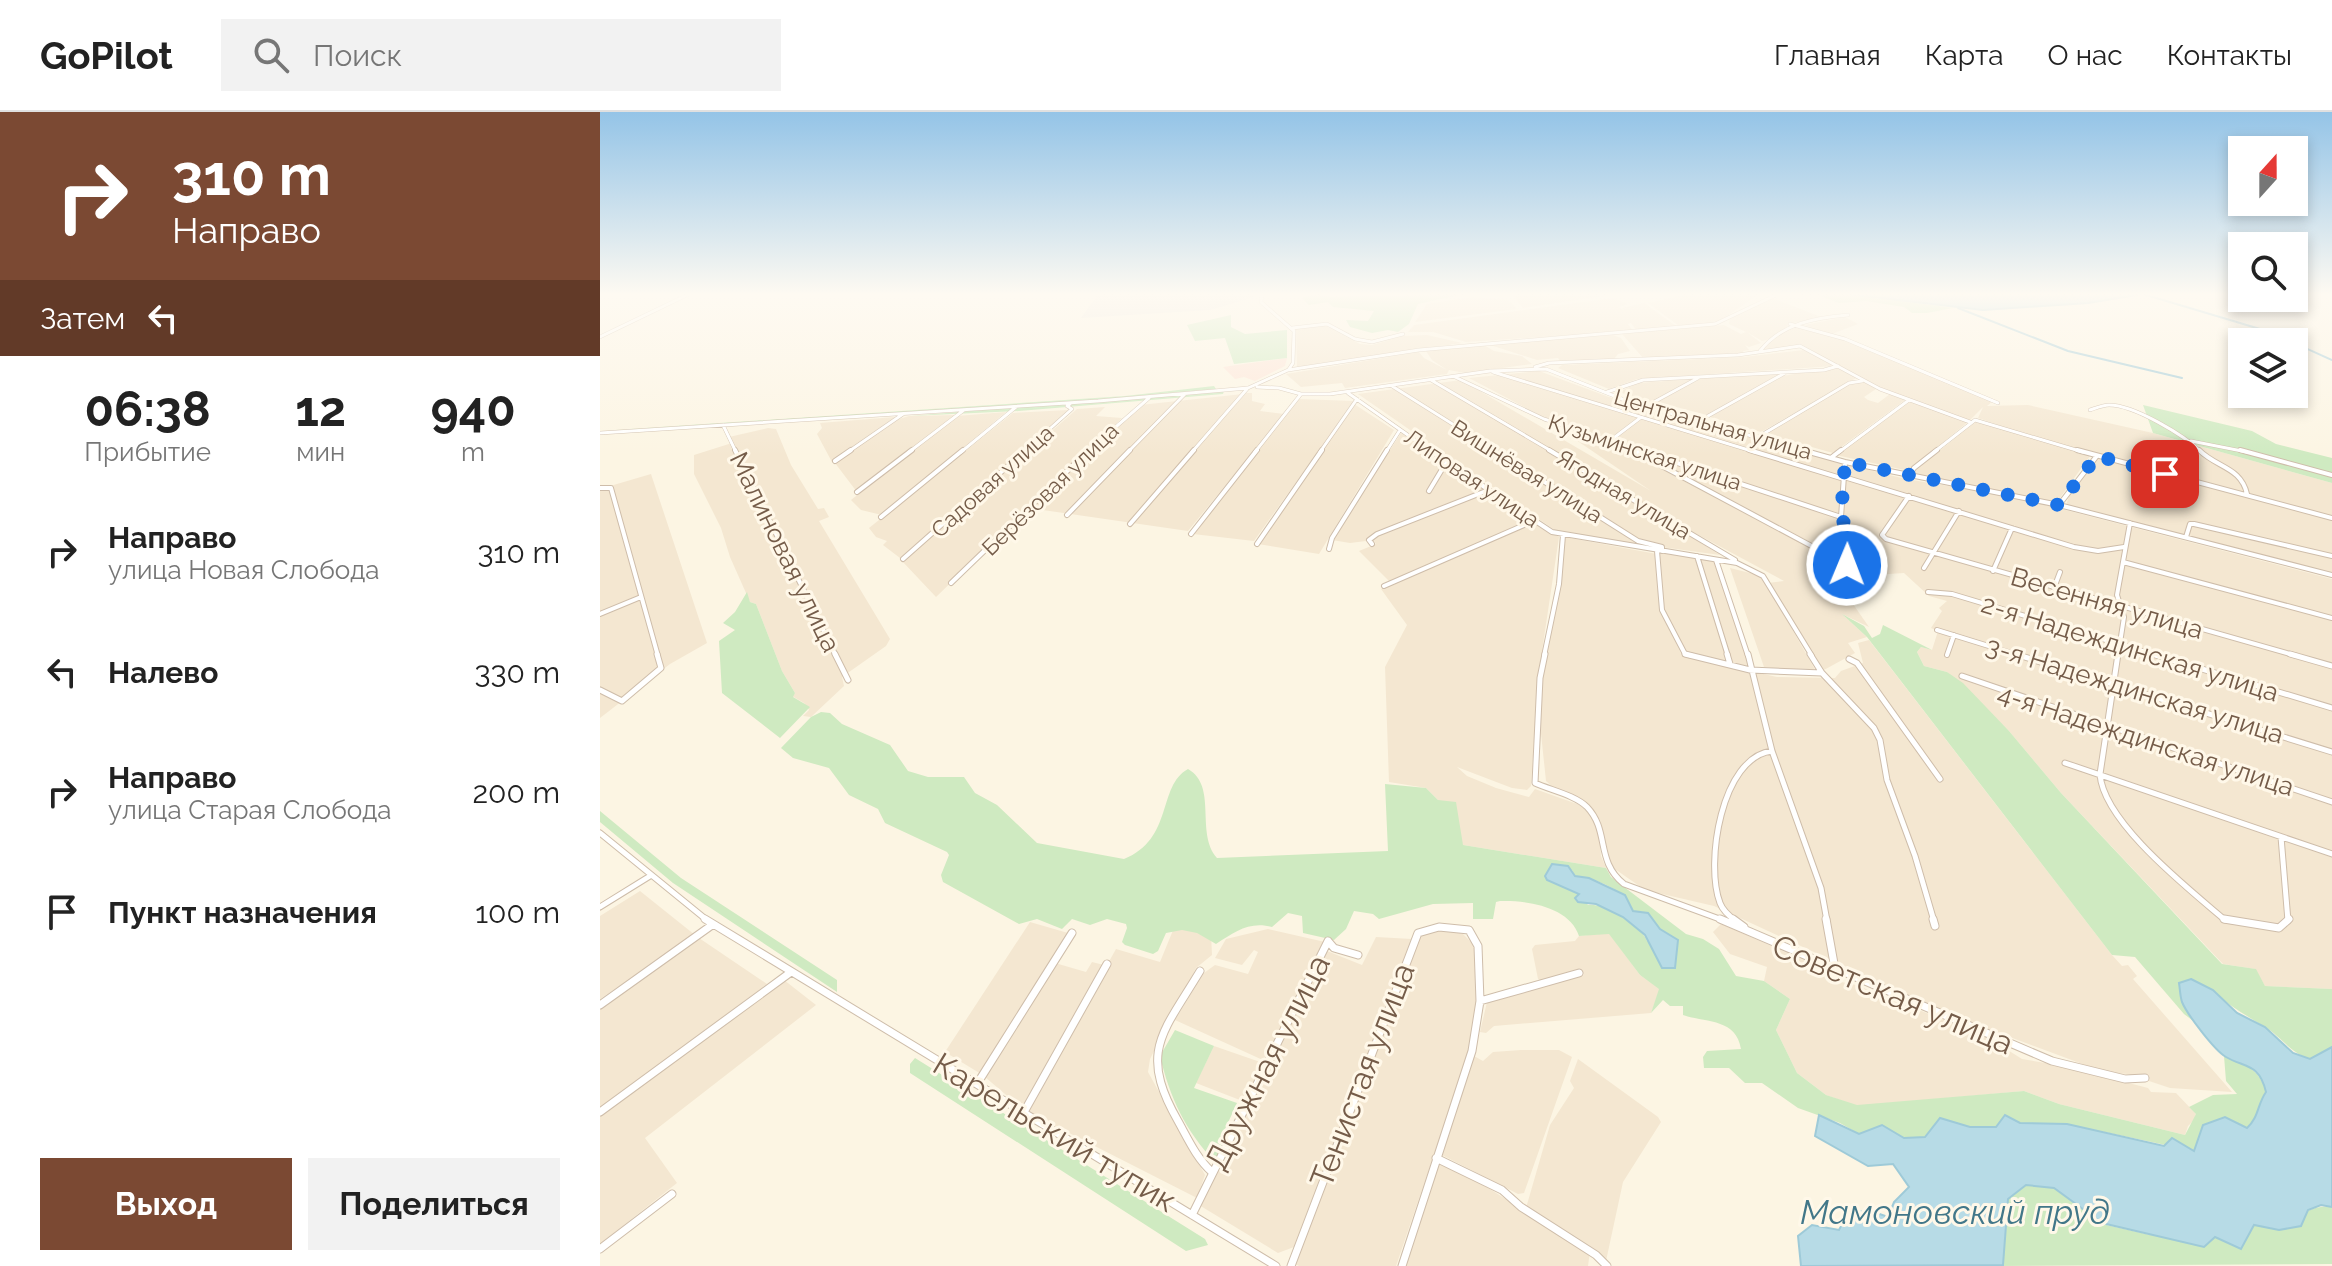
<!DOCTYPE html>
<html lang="ru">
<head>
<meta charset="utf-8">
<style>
  body { margin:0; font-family:Raleway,sans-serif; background:#f2f2f2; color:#222; height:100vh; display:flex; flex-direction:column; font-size:30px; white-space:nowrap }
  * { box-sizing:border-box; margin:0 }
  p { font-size:26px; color:#767676 }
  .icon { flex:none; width:44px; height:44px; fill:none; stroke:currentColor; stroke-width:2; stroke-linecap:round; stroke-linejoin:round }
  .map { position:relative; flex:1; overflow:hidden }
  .details { display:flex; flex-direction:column; background:#fff; width:600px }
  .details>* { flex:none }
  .banner { background:#7b4933; color:#fff; overflow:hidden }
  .needle { width:52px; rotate:21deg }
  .tools { position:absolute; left:1628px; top:24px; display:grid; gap:16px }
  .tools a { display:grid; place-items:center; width:80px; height:80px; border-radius:0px; background:#fff; box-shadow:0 4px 12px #0003; font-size:40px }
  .pin { position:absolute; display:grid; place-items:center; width:68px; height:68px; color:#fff; margin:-34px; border-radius:16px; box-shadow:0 4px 12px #0006 }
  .me { position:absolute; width:88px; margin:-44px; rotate:1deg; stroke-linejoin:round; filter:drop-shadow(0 0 6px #0008) }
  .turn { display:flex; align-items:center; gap:28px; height:168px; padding:0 40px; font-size:36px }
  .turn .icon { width:104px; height:104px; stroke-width:2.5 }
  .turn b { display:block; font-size:56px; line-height:68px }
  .then { display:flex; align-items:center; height:76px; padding:0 40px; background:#0003; gap:16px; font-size:30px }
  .eta { display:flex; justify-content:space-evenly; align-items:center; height:136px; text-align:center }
  .eta b { font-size:48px; font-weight:700; line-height:56px }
  .primary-button { display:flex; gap:16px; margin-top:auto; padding:16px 40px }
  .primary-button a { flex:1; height:92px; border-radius:0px; background:#7b4933; color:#fff; font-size:32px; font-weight:700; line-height:92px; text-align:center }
  .primary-button a+a { background:#f2f2f2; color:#222 }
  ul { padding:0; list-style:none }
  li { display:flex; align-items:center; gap:24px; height:120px; padding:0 40px }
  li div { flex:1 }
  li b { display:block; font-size:30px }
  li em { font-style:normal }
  header { display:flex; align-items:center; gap:48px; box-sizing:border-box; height:112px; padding:0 40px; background:#fff; border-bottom:2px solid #e0e0e0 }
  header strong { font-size:38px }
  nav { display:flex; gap:44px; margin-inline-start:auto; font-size:28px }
  .search { width:560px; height:72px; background:#f2f2f2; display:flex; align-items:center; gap:20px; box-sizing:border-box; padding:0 28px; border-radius:0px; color:#767676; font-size:30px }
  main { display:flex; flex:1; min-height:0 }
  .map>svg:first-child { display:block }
  .residential { fill:#f4e7d1 }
  .commercial { fill:#fde5d7 }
  .industrial { fill:#ece6de }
  .green { fill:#cfeac1; fill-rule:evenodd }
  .water { fill:#b7dbe6; stroke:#9ecad8; stroke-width:2 }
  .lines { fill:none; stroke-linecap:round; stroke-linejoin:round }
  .stream { stroke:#9ecad8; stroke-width:2 }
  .minor-far3-casing { stroke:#cebdaa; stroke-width:4 }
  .minor-far2-casing { stroke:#cebdaa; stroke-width:6 }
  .minor-far1-casing { stroke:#cebdaa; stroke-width:7 }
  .minor-casing { stroke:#cebdaa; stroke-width:9 }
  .minor-far3 { stroke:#fff; stroke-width:3 }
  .minor-far2 { stroke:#fff; stroke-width:4 }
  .minor-far1 { stroke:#fff; stroke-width:5 }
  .minor { stroke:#fff; stroke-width:7 }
  .route { stroke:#1a73e8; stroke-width:14; stroke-dasharray:0 25.2 }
  .labels { text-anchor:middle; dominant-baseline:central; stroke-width:6; stroke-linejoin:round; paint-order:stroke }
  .far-street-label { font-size:22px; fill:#755c49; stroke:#fff8e9 }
  .street-label { font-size:26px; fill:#755c49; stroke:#fff8e9 }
  .near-street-label { font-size:32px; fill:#755c49; stroke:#fff8e9 }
  .near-water-label { font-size:34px; font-style:italic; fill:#427789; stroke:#fff8e9 }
</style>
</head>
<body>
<header>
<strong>GoPilot</strong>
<div class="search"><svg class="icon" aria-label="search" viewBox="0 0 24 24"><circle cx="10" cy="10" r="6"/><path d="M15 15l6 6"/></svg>Поиск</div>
<nav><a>Главная</a><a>Карта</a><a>О нас</a><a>Контакты</a></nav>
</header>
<main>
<section class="details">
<div class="banner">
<div class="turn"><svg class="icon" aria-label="right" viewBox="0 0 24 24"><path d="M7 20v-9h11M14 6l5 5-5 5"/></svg><div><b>310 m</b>Направо</div></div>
<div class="then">Затем<svg class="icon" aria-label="left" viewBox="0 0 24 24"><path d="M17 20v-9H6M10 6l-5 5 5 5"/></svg></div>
</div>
<div class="eta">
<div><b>06:38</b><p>Прибытие</p></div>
<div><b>12</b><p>мин</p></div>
<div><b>940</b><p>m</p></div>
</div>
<ul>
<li><svg class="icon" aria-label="right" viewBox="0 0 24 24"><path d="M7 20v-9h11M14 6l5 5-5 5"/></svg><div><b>Направо</b><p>улица Новая Слобода</p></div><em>310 m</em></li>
<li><svg class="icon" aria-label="left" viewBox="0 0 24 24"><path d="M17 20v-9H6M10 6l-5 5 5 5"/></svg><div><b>Налево</b></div><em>330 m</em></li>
<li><svg class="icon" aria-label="right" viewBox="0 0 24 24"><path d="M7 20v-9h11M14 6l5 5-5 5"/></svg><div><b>Направо</b><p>улица Старая Слобода</p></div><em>200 m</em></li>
<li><svg class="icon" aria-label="arrive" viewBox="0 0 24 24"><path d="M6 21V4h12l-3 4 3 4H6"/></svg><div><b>Пункт назначения</b></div><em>100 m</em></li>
</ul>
<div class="primary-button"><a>Выход</a><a>Поделиться</a></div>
</section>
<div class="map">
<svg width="1732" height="1154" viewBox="0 0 1732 1154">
  <rect width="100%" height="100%" fill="#fcf5e3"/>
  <path class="residential" d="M912 182H1010L1011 183 923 196Z
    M1087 182H1159L1120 209 1105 213 1079 214 1048 191Z
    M872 185 908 188 917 197 815 210 827 192Z
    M1013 186 1028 192 1019 195 1025 199 1022 196 1044 191 1076 214 1036 218 1031 211 1028 212 1033 219 866 230 833 220H808L814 213Z
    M1172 186 1221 205 1189 212 1177 225 1194 213 1212 216 1205 213 1245 205 1258 212 1232 222 1393 289 1387 294 1428 293 1553 321 1732 371V404L1451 331 1378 306 1383 295 1370 308 1282 278 1258 265 1161 320 1110 305 1183 264 1239 254 1201 232 1162 239 1174 226 1162 229 1147 220 1161 231 1149 235 1145 233 1149 238 1143 239 1144 241 1044 247 1022 222 1124 213 1141 222 1146 220 1129 212 1130 206Z
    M724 213 760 232 772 233 803 224 827 223 862 231 697 255 696 217Z
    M1013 223 1021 226 1030 239 1018 242 1014 247 961 250 958 246 937 248 890 233Z
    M884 233 894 239 922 244 932 252 865 261 849 258 847 262 745 276 742 271 701 275 686 262 819 240 824 246 847 258 832 248 826 239Z
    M1204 238 1235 254 1037 267 1009 277 958 256 962 253 1144 245Z
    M939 259 1009 285 1236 350 1306 367 1415 385 1732 467V877L1665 874 1655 857 1623 852 1461 681 1409 619 1347 560 1324 554 1317 540 1321 535 1332 538 1338 519 1331 516 1342 499 1339 496 1347 489 1329 484 1304 461 1274 463 1015 329 945 306 869 266Z
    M1182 261 1107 303 1057 290 1104 265Z
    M1093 267 1052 291 1019 280 1038 271Z
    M861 268 1051 379 957 315 1007 329 1254 457 1272 485 1253 492 1269 515 1242 502 1267 525 1248 531 1255 541 1222 559 1168 471 1184 469 1093 420 1089 423 1120 443 959 421 758 282Z
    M1263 269 1276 277 1264 285 1268 288 1278 291 1290 282 1305 288 1233 341 1166 322 1243 275Z
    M646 281H652V289L665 292 660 299 684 302 588 419 429 396 540 293 643 282 597 336Z
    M698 287 754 289 654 429 593 422Z
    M1309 288 1369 309 1309 359 1236 343Z
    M754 292 794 318 719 442 658 432Z
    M505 295 496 304 522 306 336 485 302 449 477 297Z
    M468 298 305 444 300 446 283 433 287 429 276 425 269 416 413 301Z
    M406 300 282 403 261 398 251 388 357 304Z
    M357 303 257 380 235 351 296 308 309 304Z
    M295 305 232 350 217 322 222 316 220 311Z
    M1376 309 1383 310 1490 344 1457 390 1311 362Z
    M168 316 176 317 191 353 218 397 224 396 229 405 219 409 290 527 286 534 242 565 244 574 211 605 203 604 209 598 204 591 192 584 195 581 182 559 156 492 150 490 130 445 121 416 94 362V343L132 331 129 325Z
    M801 321 845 349 829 381 832 380 848 351 929 409 790 470 759 439 776 432 772 427 775 423 766 429 750 431 732 428Z
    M1498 345 1732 407V461L1466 393 1473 373 1492 348Z
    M51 362 107 531 70 552 0 606V377Z
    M932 410 959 425 938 566 931 674 927 678 912 676 857 655 867 664 896 676 929 685 935 677 980 693 993 706 999 722 1001 744 1006 756 863 733 838 688 826 676 789 670 785 555 807 513 781 477Z
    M964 425 1057 442 1059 449 1060 440 1095 445 1099 448 1115 447 1145 535 1150 557 1130 552 1114 503 1128 551 1086 542 1060 496 1082 544 1177 565 1235 566 1241 559 1263 551 1258 531 1269 528 1512 843 1522 854 1528 853 1537 864 1533 867 1632 980 1570 976 1528 962 1504 960 1353 904 1114 794 1045 778 1012 755 1000 708 986 692 956 678 946 669 940 612 942 566Z
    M1130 456 1162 464 1217 561 1164 555Z
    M40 779 95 823 0 887V804Z
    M430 810 468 821 381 962 345 940Z
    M576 811 611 822 612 843 596 856 550 947 548 960 605 1063 597 1086 424 998 385 965 455 851 486 860 492 850 504 853 483 896 516 837 560 850Z
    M1121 812 1224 857 1226 867 1256 873 1387 925 1422 947 1463 954 1548 976 1551 980 1576 981 1596 1002 1594 1008 1588 1014 1585 1023 1459 992 1424 979 1257 994 1226 983 1197 961 1176 918 1190 887 1164 869 1167 855 1130 842 1113 820Z
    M668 817 725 830 665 949 575 908 604 861 615 853 648 862 658 840 654 838 642 853 615 846 626 827Z
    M847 817 863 822 874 833 878 899 872 931 796 1154H699L695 1152 702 1127 821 822Z
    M1009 821 1040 863 1060 877 1051 901 894 914 886 921 880 920 887 890 984 863 978 857 942 869 938 867 932 837 935 833 975 829 979 824Z
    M776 825 812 827 694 1135 678 1141 599 1093 727 839 762 853Z
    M99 826 167 872 0 997V894Z
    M184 868 216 893 45 1026 77 1071 0 1132V1002Z
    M614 934 663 951 645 990 596 971Z
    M921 938H959L972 945 924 1081 918 1082 840 1042 874 944 883 949 893 940Z
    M978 947 1058 1005 1061 1010 1023 1070 1006 1149 990 1139 988 1154H803L839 1052 877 1069 987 1138 926 1096 950 1013 974 976 970 969Z"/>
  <path class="commercial" d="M687 246 685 254 655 269 644 265 635 267 623 255Z"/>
  <path class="industrial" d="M498 182H649L654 185 610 198 481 206Z"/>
  <path class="green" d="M715 182 730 185 864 182 818 192 809 212 798 220 788 218 772 221 750 215 746 208 768 209 774 199 733 195 728 190 709 193 702 186Z
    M1194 182H1247L1353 196 1327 201H1312L1304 195 1266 189 1239 191 1218 183Z
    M631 203V215L645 222 687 218V246L634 252 625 226 595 229 587 213Z
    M614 274 616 277 482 289 0 319 525 284Z
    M624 279 623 282 419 299 309 304Z
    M1543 293 1652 319 1676 332 1732 346V371L1553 321Z
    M147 480 150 490 156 492 182 559 195 581 193 585 210 595 180 626 122 581 119 529 135 518 123 511 135 500Z
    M1242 502 1264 514 1272 526 1280 522 1283 513 1332 538 1321 535 1317 540 1324 554 1347 560 1363 571 1409 619 1461 681 1622 852 1656 857 1665 874 1732 877V935L1710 947C1689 940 1683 926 1665 915 1644 902 1632 896 1613 879L1582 889 1596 911 1584 902 1535 845 1512 843 1267 525Z
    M221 600 230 601 242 612 290 633 308 659 328 665H364L375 681 397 693 437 731 524 747C574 727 557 674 588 657 618 674 595 721 617 746L788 739 785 672 826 676 838 688 856 690 863 733 1006 756 1011 765 1086 822 1103 827 1119 837 1136 864 1164 869 1190 887 1176 918 1197 961 1226 983 1257 993 1424 979 1459 992 1585 1023 1596 1002 1589 995 1613 983 1637 982 1626 969 1624 944C1645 951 1660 958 1666 980 1657 993 1659 1005 1647 1016L1625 1005 1603 1013 1594 1039 1467 1012 1420 1011 1405 1004 1397 1015H1370L1340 1006 1325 1025 1304 1026 1282 1013 1259 1022 1240 1011 1198 996 1162 971H1145L1129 956H1104L1103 945 1107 939 1141 937C1136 906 1106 911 1083 903V894H1070L1063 888 1051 901 1059 877 1040 863 1009 822 979 824C970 795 927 788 900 789L896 790 893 807H873V791L833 792 779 807 773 802 754 799 746 817 734 828 703 821 702 804 688 801 672 815C649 809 635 820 616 832L597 821 582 818 566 821 558 839 553 842 525 833 522 830 527 816 526 812 507 807 490 813 472 807 462 817 437 807 419 812 343 770 341 763 349 743 347 740 285 711 278 697 249 683 229 656 193 646 181 636 211 605ZM952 753 972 758 975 764C996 766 1027 779 1033 799L1044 800 1060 817 1078 828 1075 842 1047 829C1041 813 1005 791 988 793L979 782 947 768Z
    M0 699 81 766 237 868V880L73 771 0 710Z
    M575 918 614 934 594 976 637 991 621 1026 624 1031 615 1050C585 1018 570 986 560 944Z
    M315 946 605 1127 608 1133 586 1139 310 961V952Z
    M1426 1073 1454 1076 1502 1112 1546 1122 1570 1126 1646 1125 1654 1113 1679 1118C1695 1107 1711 1092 1732 1095V1152L1399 1154 1403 1153 1408 1086Z"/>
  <path class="water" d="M1247 182H1543L1488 191 1383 198Z
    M952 752 968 754 975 764 989 766 1025 783 1033 799 1048 801 1060 817 1078 828 1075 856H1062L1045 823 1023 805 996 792 978 790 975 786 979 782 947 768 945 764Z
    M1591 867 1613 878 1637 901 1665 915 1693 941 1710 947 1732 935V1095L1721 1093 1708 1098 1701 1114 1679 1118 1654 1113 1641 1137 1615 1125 1604 1135 1502 1111 1454 1076 1426 1073 1408 1087 1403 1153 1201 1154 1198 1124 1212 1113 1239 1118 1249 1099 1274 1100 1288 1105 1294 1090 1309 1075 1293 1052 1268 1054 1215 1024 1219 1003 1259 1022 1282 1013 1304 1026 1325 1025 1340 1006 1370 1015H1396L1405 1003 1420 1011 1467 1012 1564 1034 1572 1026 1594 1039 1603 1013 1625 1005 1647 1016C1659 1005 1657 993 1666 980 1659 951 1645 956 1626 945 1614 938 1587 902 1582 890 1580 884 1580 877 1579 871Z"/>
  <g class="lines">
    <path class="stream" d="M1543 182 1670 220 1732 248
      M1358 196 1468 239 1582 266"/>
    <g class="minor-far3-casing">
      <path id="minor-far3" d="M662 182 661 190 694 219 693 251 689 257
        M1190 212 1245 227 1398 291
        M692 216 727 212 755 227 772 230 803 222
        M0 225 87 183
        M1160 239C1182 211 1215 206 1248 203
        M935 255 949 251 1138 243 1200 234 1280 277 1370 310
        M893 260 1155 340
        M855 265 944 307 1044 340
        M831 268 953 340
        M792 274 897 340
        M657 275 679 276 701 282H730L890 259 946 257 1027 289 1209 340
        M1007 280 1043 268 1224 258 1238 254
        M748 281 832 340
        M1054 290 1098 266
        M1490 298C1496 296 1503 293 1509 293 1534 293 1584 323 1601 340
        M1108 304 1185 261
        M123 313 136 340
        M0 321 498 289 648 276 688 258 819 238 1115 212 1174 184
        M1158 325 1249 271 1262 269
        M1011 328 1040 306
        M1591 329 1647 340
        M1032 338 1036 340
        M248 340 303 302
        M309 340 364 298
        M361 340 416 295
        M424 340 472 297 467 294 470 292
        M487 340 549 286
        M528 340 585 282
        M592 340 647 277
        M655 340 701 282
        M720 340 757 287
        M786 340 800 318
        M1239 340 1309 288
        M1334 340 1375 308 1483 340"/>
    </g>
    <g class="minor-far2-casing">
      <path id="minor-far2" d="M135 338 236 544
        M829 338 952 420 1137 451 1163 464 1212 544
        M894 338 1038 429 1062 435V439
        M949 338 1135 448
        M1032 338 1247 453 1253 452 1254 432 1241 405 1245 350
        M1038 338 1241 405
        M1149 338 1244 367
        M1202 338 1245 350 1459 393 1732 463
        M1477 338 1732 406
        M1599 338C1617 356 1641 355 1647 382
        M1640 338 1732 363
        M1232 345 1241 338
        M235 349 251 338
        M1309 364 1314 356 1337 338
        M1244 365 1474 435 1498 439 1524 435
        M0 376H11L58 544
        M829 379 847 349
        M257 380 312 338
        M1309 384 1282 423 1286 427 1697 544
        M1459 393 1496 345
        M467 403 530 338
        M281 405 363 338
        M530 412 594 338
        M591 422 657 338
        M1586 425 1590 412H1594L1732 444
        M657 432 722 338
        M772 432 769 428 777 422 886 379
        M729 437 732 426 787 338
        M1057 439 1062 498 1085 542 1093 544
        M1097 444 1128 544
        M303 447 426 338
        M1116 448 1148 544
        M1523 450 1732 506
        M1324 456 1359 399
        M1393 459 1412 416
        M351 471 489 338
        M784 474 931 410
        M1454 476 1460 460
        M1328 480 1352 482 1559 544
        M0 502 41 485
        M1337 518 1421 544
        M1347 543 1354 523
        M944 544 959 472 963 423
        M1518 544 1524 505 1517 483 1530 411"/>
    </g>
    <g class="minor-far1-casing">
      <path id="minor-far1" d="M235 542 248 568
        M945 542 940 566 935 671C950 678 975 683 987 695 1010 719 995 749 1024 772L1125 809
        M1085 542 1150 558 1222 561
        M1127 542 1130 552
        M1148 542 1172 639 1221 776 1227 809
        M1210 542 1222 561 1274 616 1280 628 1287 668 1315 744 1334 809
        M1415 542 1732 640
        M1518 542 1500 662C1503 710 1589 777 1625 808L1635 809
        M1552 542 1732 596
        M1690 542 1732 554
        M1249 547 1257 551 1340 667
        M1362 564 1732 690
        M0 578 22 589 61 556 57 542
        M1465 651 1732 742
        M0 721 108 809
        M1681 725 1688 809
        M0 795 50 764
        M1136 809C1129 804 1123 799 1120 791 1105 752 1121 645 1172 639"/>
    </g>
    <g class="minor-casing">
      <path id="minor" d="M105 807 676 1154
        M1120 807 1452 949 1525 967 1545 966
        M1133 807 1144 815
        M1226 807 1235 857
        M1333 807 1335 814
        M1624 807 1679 816 1689 807
        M600 859C563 921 538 939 578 1009 588 1027 597 1047 612 1060
        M880 889 979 861
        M0 893 112 813
        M377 972 472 821
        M0 1000 191 860
        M424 1000 507 852
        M836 1046 902 1078 921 1095 996 1143 1007 1154
        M592 1103 728 829 734 836 758 843
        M0 1137 72 1082
        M691 1154 818 821 839 815 869 818 878 834 880 889 872 939 802 1154"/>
    </g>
    <use href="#minor-far3" class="minor-far3"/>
    <use href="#minor-far2" class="minor-far2"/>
    <use href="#minor-far1" class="minor-far1"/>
    <use href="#minor" class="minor"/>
  </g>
  <linearGradient id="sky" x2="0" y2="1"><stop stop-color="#94c4e7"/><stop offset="0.53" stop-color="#fefaf2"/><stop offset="1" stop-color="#fefaf2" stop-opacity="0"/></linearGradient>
  <rect width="1732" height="344" fill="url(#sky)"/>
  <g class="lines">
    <path class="route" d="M1247 453 1253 452 1254 432 1241 405 1245 350 1459 393 1497 344 1565 362"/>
  </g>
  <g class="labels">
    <g class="far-street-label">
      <text transform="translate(1113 312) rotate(16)">Центральная улица</text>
      <text transform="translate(1045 340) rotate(18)">Кузьминская улица</text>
      <text transform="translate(927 359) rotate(32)">Вишнёвая улица</text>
      <text transform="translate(872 366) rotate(34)">Липовая улица</text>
      <text transform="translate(392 369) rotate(-42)">Садовая улица</text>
      <text transform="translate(450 377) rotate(-44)">Берёзовая улица</text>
      <text transform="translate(1024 382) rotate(31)">Ягодная улица</text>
    </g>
    <g class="street-label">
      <text transform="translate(185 440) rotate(64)">Малиновая улица</text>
      <text transform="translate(1507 491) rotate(16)">Весенняя улица</text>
      <text transform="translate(1530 536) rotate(17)">2-я Надеждинская улица</text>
      <text transform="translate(1535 578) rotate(17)">3-я Надеждинская улица</text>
      <text transform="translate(1546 628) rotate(18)">4-я Надеждинская улица</text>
    </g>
    <g class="near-street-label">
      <text transform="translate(1293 882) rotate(23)">Советская улица</text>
      <text transform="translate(667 950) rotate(-63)">Дружная улица</text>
      <text transform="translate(762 963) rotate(-69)">Тенистая улица</text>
      <text transform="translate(455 1020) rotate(31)">Карельский тупик</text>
    </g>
    <g class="near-water-label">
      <text x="1355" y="1100">Мамоновский пруд</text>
    </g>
  </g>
</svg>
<div class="tools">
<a><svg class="needle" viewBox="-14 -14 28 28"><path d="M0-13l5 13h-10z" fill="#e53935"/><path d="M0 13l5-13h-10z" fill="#767676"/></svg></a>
<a><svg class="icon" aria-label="search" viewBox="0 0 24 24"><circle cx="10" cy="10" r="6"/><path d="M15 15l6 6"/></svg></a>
<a><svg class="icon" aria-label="layers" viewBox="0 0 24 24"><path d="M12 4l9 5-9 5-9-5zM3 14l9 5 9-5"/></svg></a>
</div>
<div class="pin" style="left:1565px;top:362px;background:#d93025"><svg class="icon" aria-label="arrive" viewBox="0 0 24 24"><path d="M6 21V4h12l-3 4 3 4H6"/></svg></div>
<svg class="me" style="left:1247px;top:453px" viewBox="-20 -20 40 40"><circle r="17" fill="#1a73e8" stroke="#fff" stroke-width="3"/><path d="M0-11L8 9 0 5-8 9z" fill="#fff"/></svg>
</div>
</main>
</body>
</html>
